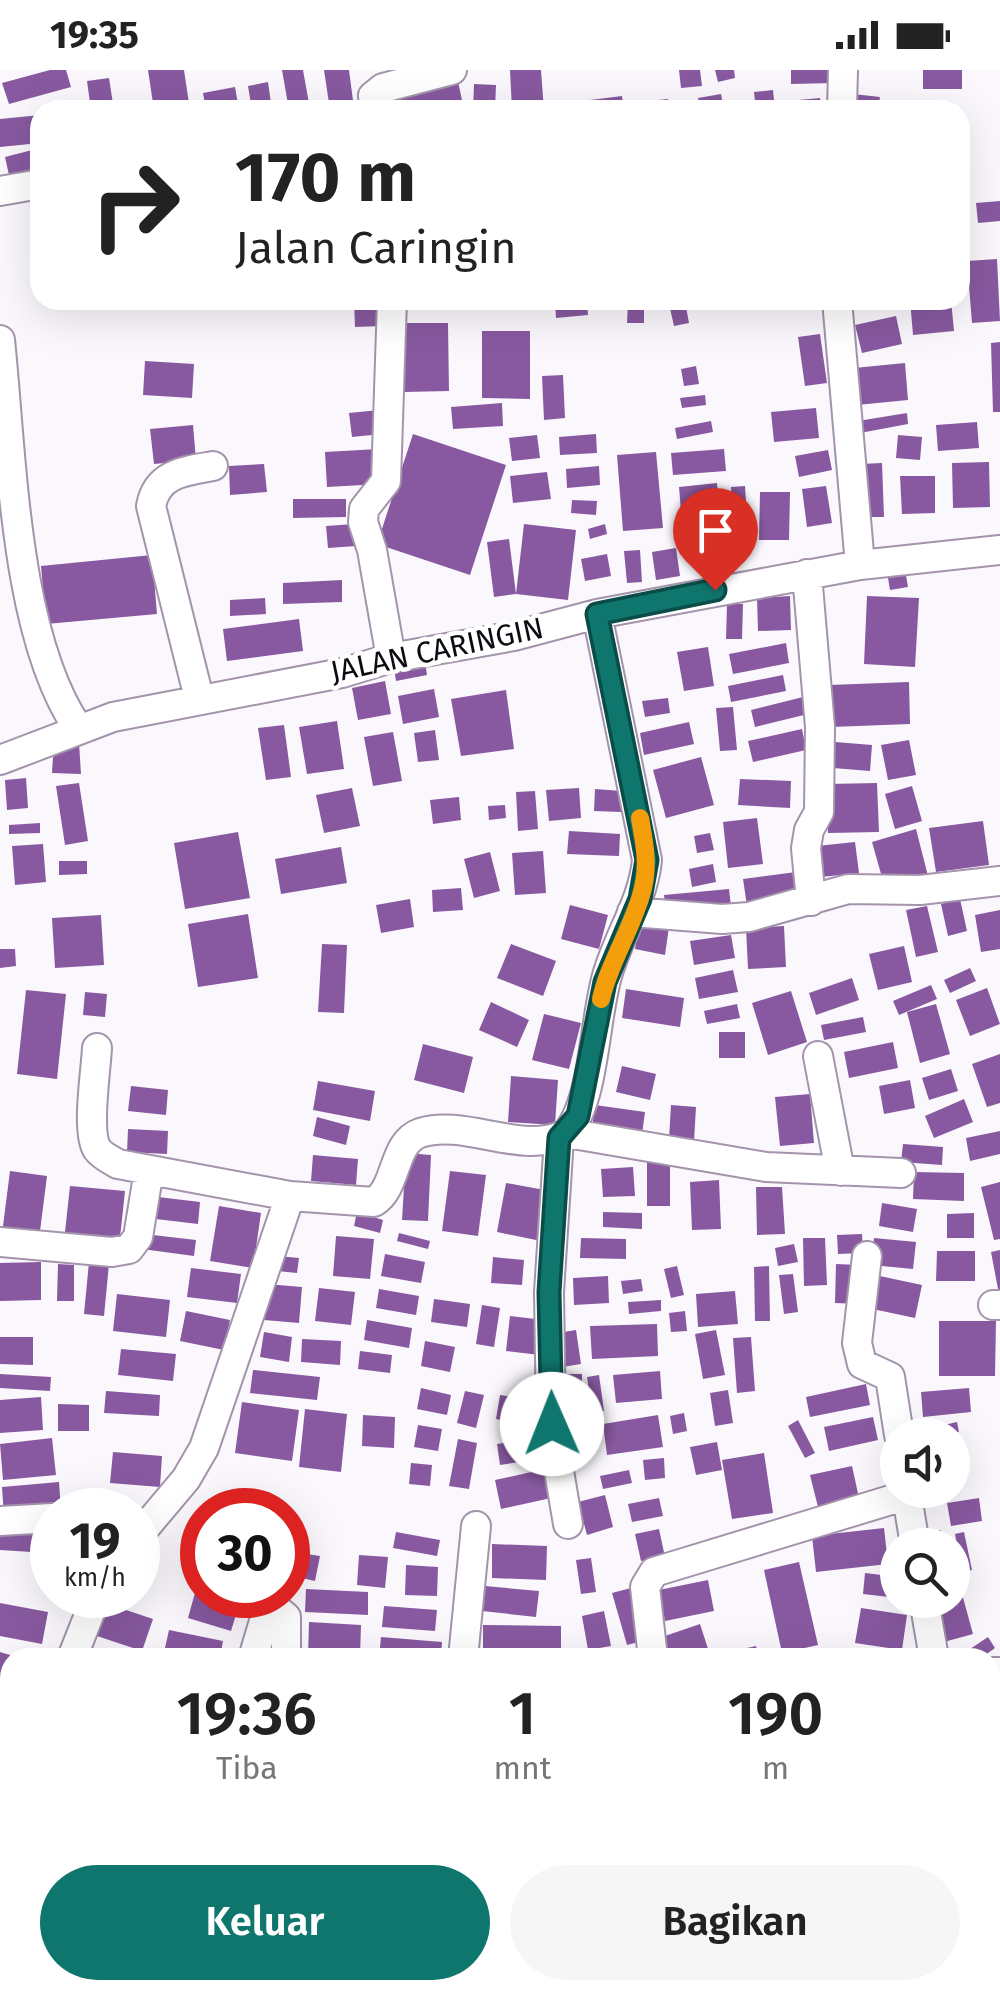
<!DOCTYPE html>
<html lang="id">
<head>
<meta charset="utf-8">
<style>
  body { margin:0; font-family:"Fira Sans",sans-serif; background:#f6f6f6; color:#222; height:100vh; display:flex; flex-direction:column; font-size:38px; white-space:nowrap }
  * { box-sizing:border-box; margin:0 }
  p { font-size:32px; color:#767676 }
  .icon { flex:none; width:55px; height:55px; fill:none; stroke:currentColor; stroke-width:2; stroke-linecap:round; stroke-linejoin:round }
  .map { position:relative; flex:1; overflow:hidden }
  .details { position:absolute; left:0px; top:1578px; width:1000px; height:352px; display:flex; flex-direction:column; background:#fff; border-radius:30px 30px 0 0; box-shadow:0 10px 40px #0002 }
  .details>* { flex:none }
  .guide { position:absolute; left:30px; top:30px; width:940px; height:210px; border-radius:30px; box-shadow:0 10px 40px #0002; background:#fff; color:#222; overflow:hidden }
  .buttons { position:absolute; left:880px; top:1348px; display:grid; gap:20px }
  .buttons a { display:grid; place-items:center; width:90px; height:90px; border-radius:50%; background:#fff; box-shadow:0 10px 40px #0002; font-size:50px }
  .speed { position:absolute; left:30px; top:1418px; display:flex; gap:20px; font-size:50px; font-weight:700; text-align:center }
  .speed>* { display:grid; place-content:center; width:130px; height:130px; border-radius:50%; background:#fff; box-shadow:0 10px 40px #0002; line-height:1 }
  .speed small { font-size:25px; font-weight:400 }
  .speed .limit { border:15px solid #d22; background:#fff; color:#111 }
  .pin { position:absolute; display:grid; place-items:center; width:85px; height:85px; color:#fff; margin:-102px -42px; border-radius:50% 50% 50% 0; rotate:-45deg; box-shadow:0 0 10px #0007 }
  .pin .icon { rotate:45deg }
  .me { position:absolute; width:110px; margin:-55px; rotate:359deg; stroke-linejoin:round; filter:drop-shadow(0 0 8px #0008) }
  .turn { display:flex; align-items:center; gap:35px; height:210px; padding:0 40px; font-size:45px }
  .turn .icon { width:130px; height:130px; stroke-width:2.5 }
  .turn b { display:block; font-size:70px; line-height:85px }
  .eta { display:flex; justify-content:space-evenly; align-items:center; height:170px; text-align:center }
  .eta b { font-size:60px; font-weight:600; line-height:70px }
  .action { display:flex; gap:20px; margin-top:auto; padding:20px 40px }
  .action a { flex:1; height:115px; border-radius:60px; background:#0f766e; color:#fff; font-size:40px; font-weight:600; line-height:115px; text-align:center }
  .action a+a { background:#f6f6f6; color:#222 }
  .status { display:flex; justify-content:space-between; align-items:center; height:70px; padding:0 50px; background:#fff; direction:ltr }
  .status svg { height:28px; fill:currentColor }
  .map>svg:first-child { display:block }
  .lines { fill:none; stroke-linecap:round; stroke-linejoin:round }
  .stream { stroke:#74ae66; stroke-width:10 }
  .building { fill:#8859a0 }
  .minor-casing { stroke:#a393ab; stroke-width:32 }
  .minor { stroke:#fff; stroke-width:28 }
  .route-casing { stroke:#0a4d48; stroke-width:25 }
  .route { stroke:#0f766e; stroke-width:18 }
  .slow { stroke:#f59e0b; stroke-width:18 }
  .labels { text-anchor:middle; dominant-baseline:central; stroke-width:9; stroke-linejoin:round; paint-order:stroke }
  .street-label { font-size:30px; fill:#0f0a12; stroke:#fff }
</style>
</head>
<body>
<div class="status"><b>19:35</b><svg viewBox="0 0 49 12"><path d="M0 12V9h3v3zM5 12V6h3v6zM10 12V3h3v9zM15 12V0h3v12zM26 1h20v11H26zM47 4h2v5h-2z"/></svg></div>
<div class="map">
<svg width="1000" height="1928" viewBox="0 0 1000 1928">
  <rect width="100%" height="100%" fill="#fbf8fd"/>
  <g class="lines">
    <path class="stream" d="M0 1708 10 1711
      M990 1791 1000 1781"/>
  </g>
  <path class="building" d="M50 0H66L71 17 9 34 2 13Z
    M148 0H184L190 40H154Z
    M282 0H303L310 39 289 40Z
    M324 0H349L354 38 330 40Z
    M510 0H541L544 40H512Z
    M679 0H700L702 16 681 18Z
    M715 0H734L735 8 718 12Z
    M791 0H834V13L791 14Z
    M923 0H962V19H923Z
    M109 8 114 40H91L87 11Z
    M458 11 464 40H393L390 24Z
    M268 12 272 40H252L248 16Z
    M474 14 496 15 495 40H473Z
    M235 17 239 40H206L203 23Z
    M773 20 775 40H756L754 22Z
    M721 24 724 40H701L698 28Z
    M853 24 880 27 878 40H851Z
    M622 26 624 40H576L574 32Z
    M820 28 821 40H789L788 31Z
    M668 29 670 40H639L638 32Z
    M943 33V40H905V35Z
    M40 45V73L0 77V49Z
    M40 78V97L9 105 5 87Z
    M1000 131V151L978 153 976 133Z
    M997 189 1000 251 972 253 967 191Z
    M354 230H381L382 256 355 257Z
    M407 230H535V238L407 239Z
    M555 230H587L588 245 556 248Z
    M849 230H887V231L851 240Z
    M910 230H951L954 261 913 265Z
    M685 231 689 253 674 256 669 234Z
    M628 233H644V253H627Z
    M896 246 902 274 862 283 855 255Z
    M404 253H448L449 321 404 322Z
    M482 261H530V329L482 328Z
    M820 264 827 313 805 316 798 267Z
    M1000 272V342H993L991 273Z
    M145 291 194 294 192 328 143 325Z
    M905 293 908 330 857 335 854 298Z
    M696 296 699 314 684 316 681 299Z
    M563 305 565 348 544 350 542 306Z
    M705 325 706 335 682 338 680 328Z
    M502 333 503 356 453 359 451 337Z
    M816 338 819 368 774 372 771 342Z
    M379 340 382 364 352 367 349 343Z
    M907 343 908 354 860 363 858 351Z
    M711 351 713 362 677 369 675 358Z
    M977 352 979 378 938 381 936 355Z
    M193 355 196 390 154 394 150 359Z
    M413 364 506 395 470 505 377 474Z
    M596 364 597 383 560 385 559 367Z
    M537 365 540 388 512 391 509 368Z
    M898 365 922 367 920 390 896 388Z
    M378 379 380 414 327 417 325 382Z
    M724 379 726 401 673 405 671 383Z
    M828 380 832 400 799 407 795 386Z
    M656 382 663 458 623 461 617 385Z
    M989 392 990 437 953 438 952 393Z
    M882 393 884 447H861L859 394Z
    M264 394 267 422 230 425 229 396Z
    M599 396 600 415 567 418 566 399Z
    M547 402 551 429 513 433 510 406Z
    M900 406H935V443L902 444Z
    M717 413 720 449 682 453 679 417Z
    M745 416 747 447 733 448 731 417Z
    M826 416 832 453 807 457 802 419Z
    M760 422H790L789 470H759Z
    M293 429H346V447L293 448Z
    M572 430 597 431 596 445 571 443Z
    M354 454 356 476 328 478 326 456Z
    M524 454 576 460 568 530 516 524Z
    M605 454 607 464 590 469 588 459Z
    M509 469 516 524 494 527 487 472Z
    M676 478 680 506 656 510 652 482Z
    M640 480 642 512 627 513 624 481Z
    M607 484 611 506 585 511 581 489Z
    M152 485 157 544 46 554 41 496Z
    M906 505 908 517 890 520 888 508Z
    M342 510V532L283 534V513Z
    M790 526 791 560 758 561 757 528Z
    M867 526 919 528 915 597 864 594Z
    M265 528 266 544 230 546V530Z
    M727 534H743L742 569H726Z
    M299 549 303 581 227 591 223 559Z
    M786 573 789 593 733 604 729 584Z
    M708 577 714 616 684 621 677 582Z
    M425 592 427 605 396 611 394 598Z
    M783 605 786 621 731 632 728 616Z
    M385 611 391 644 358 650 352 618Z
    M909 612 910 654 831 657 829 615Z
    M434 619 439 647 403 654 398 626Z
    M506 620 514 679 461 686 451 629Z
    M803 627 808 644 755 657 751 640Z
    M668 628 670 643 645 647 642 631Z
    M733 637 737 680 720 681 716 638Z
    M337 651 344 699 307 704 299 657Z
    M689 652 694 674 644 685 640 663Z
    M284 655 291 707 266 710 258 658Z
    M802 659 806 680 753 692 748 671Z
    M435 660 439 690 418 692 414 663Z
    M393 662 402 711 373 716 364 667Z
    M909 670 916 705 888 710 881 675Z
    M835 672 872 675 870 701 833 698Z
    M79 673 81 704 52 703 53 687Z
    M701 687 714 735 666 748 653 700Z
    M26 708 28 738 7 740 5 710Z
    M740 709 791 711 790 738 738 735Z
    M79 713 88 771 65 775 56 716Z
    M877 713 879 762 828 763 827 714Z
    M912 716 922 751 895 759 885 724Z
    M352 718 360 756 324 763 316 725Z
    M579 718 581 748 549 751 546 720Z
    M595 719 622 721 621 742 594 741Z
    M535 721 538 759 518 761 516 722Z
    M459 727 461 750 433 754 430 730Z
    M505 735 506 748 489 750 488 736Z
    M757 748 763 794 728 798 723 752Z
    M983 751 989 795 936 802 929 758Z
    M40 753V763L9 764V755Z
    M916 759 928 806 885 818 872 772Z
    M569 761 620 764 619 786 567 784Z
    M238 762 250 828 185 839 174 773Z
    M710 763 714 780 697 783 694 766Z
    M855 772 859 803 821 807 817 776Z
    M43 774 46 812 15 815 12 776Z
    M341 777 347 813 281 824 275 789Z
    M543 781 546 823 515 825 512 783Z
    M490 782 500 821 474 828 464 789Z
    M59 791H87V804L59 805Z
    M713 794 716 812 692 817 689 799Z
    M796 802 800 828 747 836 743 809Z
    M461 818 463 840 433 842 432 820Z
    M729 819 731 836 666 842 664 825Z
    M410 829 414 857 381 863 376 835Z
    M960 829 967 861 948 866 941 834Z
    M570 835 608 845 599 879 561 869Z
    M927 836 938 882 916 887 906 840Z
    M1000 840V879L981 882 975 845Z
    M248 844 258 908 198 917 188 854Z
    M101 845 104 895 55 898 52 848Z
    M639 852 669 857 665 885 635 879Z
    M784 856 786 897 748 899 746 858Z
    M731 865 735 888 694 895 690 871Z
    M322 874 347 875 344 943 318 942Z
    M511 874 556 891 543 926 497 908Z
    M904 876 912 912 878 920 869 884Z
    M0 879H15L16 896 0 898Z
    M970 898 976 911 950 923 944 910Z
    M733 900 738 922 699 929 695 908Z
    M852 908 859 930 816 945 809 923Z
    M931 915 937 929 899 945 893 931Z
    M987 918 1000 954 970 966 956 930Z
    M626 919 684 928 680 957 622 948Z
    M26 920 66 924 57 1009 17 1004Z
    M791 921 807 972 768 985 752 933Z
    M85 922 107 924 105 947 83 945Z
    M491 932 529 950 517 977 479 960Z
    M737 934 740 948 707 954 704 941Z
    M936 934 950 984 920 993 907 942Z
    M544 944 581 953 569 999 532 990Z
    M863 947 866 962 824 970 821 955Z
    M719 962H745V988H719Z
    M893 972 898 998 849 1008 844 982Z
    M423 974 473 987 464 1023 414 1010Z
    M1000 984V1033L987 1037 972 994Z
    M622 996 656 1004 650 1030 616 1022Z
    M951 999 958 1021 929 1030 922 1008Z
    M511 1006 558 1010 555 1055 508 1052Z
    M910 1010 915 1038 884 1044 879 1016Z
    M318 1011 375 1021 370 1051 313 1040Z
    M131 1016 168 1020 166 1045 128 1041Z
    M810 1024 814 1073 780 1076 775 1027Z
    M964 1029 973 1052 934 1068 925 1046Z
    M595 1035 645 1042 641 1072 591 1066Z
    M671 1035 696 1037 694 1071 669 1069Z
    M317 1047 350 1056 346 1075 313 1066Z
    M128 1059 168 1061 167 1084 127 1082Z
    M1000 1061V1084L970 1091 966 1068Z
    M903 1074 943 1077 942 1095 901 1092Z
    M406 1083 431 1085 428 1151 402 1150Z
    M313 1085 358 1089 356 1115 311 1111Z
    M647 1090H670V1136H647Z
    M633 1097 635 1126 603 1127 601 1099Z
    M10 1101 47 1106 39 1169 2 1164Z
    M450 1101 486 1105 478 1166 442 1161Z
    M914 1102 964 1103V1131L913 1129Z
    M719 1110 721 1159 692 1160 690 1112Z
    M1000 1112V1169L994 1170 981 1117Z
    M506 1113 550 1121 541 1171 497 1162Z
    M70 1116 125 1121 119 1177 64 1171Z
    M756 1117H782L785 1164 757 1165Z
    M158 1127 200 1132 198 1154 156 1149Z
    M882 1133 917 1139 913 1162 879 1156Z
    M219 1136 261 1143 253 1198 210 1191Z
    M357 1142 383 1150 380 1163 354 1156Z
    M603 1142 642 1143V1159L603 1157Z
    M974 1143V1168H947V1144Z
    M399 1163 430 1171 428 1179 397 1171Z
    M144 1164 196 1170 194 1186 142 1179Z
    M862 1164 863 1183 838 1184 837 1165Z
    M336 1166 374 1169 370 1209 333 1206Z
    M581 1168 626 1169V1189L580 1188Z
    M803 1168H825L827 1215 804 1216Z
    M874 1168 916 1172 913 1199 872 1195Z
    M794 1174 798 1192 778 1196 775 1178Z
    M1000 1180V1219H998L991 1182Z
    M937 1181H975V1211H936Z
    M385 1184 425 1192 421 1213 381 1206Z
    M278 1186 299 1188 297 1203 277 1201Z
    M493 1187 524 1190 522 1215 491 1213Z
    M41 1192V1230L0 1231V1193Z
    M89 1192 109 1194 104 1246 84 1244Z
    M58 1194 74 1195V1231H57Z
    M836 1194 859 1195 858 1234 835 1233Z
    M677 1196 684 1225 671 1228 664 1199Z
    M769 1196 770 1251H755L754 1197Z
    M191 1198 241 1204 237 1233 187 1227Z
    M793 1204 798 1242 784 1244 779 1205Z
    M875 1205 922 1215 915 1248 868 1238Z
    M608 1206 609 1233 574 1235 573 1208Z
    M641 1209 643 1221 623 1224 621 1211Z
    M267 1214 302 1217 299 1253 264 1250Z
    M319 1218 355 1222 351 1255 315 1251Z
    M379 1219 419 1226 416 1245 376 1238Z
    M735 1221 738 1254 698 1257 696 1224Z
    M117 1224 170 1230 166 1267 113 1261Z
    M434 1229 470 1234 467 1257 431 1252Z
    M661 1230V1241L629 1244 628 1232Z
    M482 1235 500 1238 494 1277 476 1274Z
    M186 1241 230 1250 224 1280 180 1271Z
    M685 1241 687 1261 671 1262 669 1243Z
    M510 1246 544 1250 540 1285 506 1281Z
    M367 1250 412 1258 409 1278 364 1270Z
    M939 1251H996L995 1306H939Z
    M657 1254 658 1286 592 1289 590 1256Z
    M576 1260 581 1294 562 1297 557 1263Z
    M716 1260 725 1305 703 1309 695 1264Z
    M264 1262 292 1267 289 1292 260 1287Z
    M0 1267H33V1295L0 1294Z
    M751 1267 755 1321 737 1323 733 1268Z
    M302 1269 341 1271 340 1295 301 1292Z
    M425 1271 455 1277 450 1302 421 1296Z
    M121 1279 176 1284 173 1311 118 1305Z
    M360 1281 392 1285 390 1303 358 1299Z
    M253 1300 320 1307 317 1330 250 1323Z
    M660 1301 662 1329 616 1333 613 1305Z
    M0 1304 51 1307 50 1321 0 1318Z
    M556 1304H582V1346H557Z
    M599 1305 604 1341 592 1342 587 1307Z
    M866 1314 870 1335 810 1347 806 1327Z
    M421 1318 451 1325 447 1345 417 1339Z
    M969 1318 971 1342 923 1347 921 1322Z
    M728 1320 733 1353 715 1356 710 1323Z
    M106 1321 160 1325 159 1346 104 1343Z
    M465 1321 484 1325 476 1358 457 1353Z
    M500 1325 532 1330 528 1355 496 1349Z
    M41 1327 43 1360 0 1363V1330Z
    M242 1332 299 1340 292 1391 235 1383Z
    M58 1334 89 1335V1361H58Z
    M305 1339 347 1344 341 1402 299 1397Z
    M684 1343 687 1361 673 1364 670 1346Z
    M363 1345 395 1347 394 1378 362 1376Z
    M658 1345 663 1377 607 1385 603 1354Z
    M873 1347 878 1370 829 1381 824 1357Z
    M798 1350 815 1383 805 1388 788 1356Z
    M957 1352 959 1362 909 1365V1363Z
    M418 1355 442 1359 438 1381 414 1377Z
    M587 1358 591 1386 562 1389 559 1361Z
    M541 1367 544 1388 500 1395 497 1374Z
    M52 1368 56 1405 3 1410 0 1374Z
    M458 1369 477 1373 469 1419 449 1416Z
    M717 1372 722 1400 696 1405 690 1377Z
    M958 1377 963 1398 952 1400V1378Z
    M113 1382 162 1386 160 1417 110 1413Z
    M764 1383 773 1443 732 1449 722 1390Z
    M664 1388 665 1408 645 1410 643 1390Z
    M411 1393 432 1395 430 1416 409 1414Z
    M852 1396 859 1428 818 1437 810 1405Z
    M545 1399 551 1428 501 1439 495 1410Z
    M629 1400 632 1413 603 1419 600 1406Z
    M59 1412 61 1440 4 1447 2 1417Z
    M605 1425 613 1457 587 1465 578 1432Z
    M659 1428 663 1446 632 1452 628 1434Z
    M979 1428 982 1451 951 1456 947 1433Z
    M0 1456 49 1459 47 1483 0 1480Z
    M884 1458 888 1494 816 1502 812 1466Z
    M659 1459 665 1487 641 1491 635 1464Z
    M941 1460 944 1475H919L917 1467Z
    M396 1462 440 1470 437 1486 393 1478Z
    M964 1462 972 1500 962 1502 955 1464Z
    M492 1474 547 1476 546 1510 492 1508Z
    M307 1484 320 1486 315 1511 302 1508Z
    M359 1485 388 1487 385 1518 357 1515Z
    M591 1488 596 1522 581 1524 576 1490Z
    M799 1492 818 1575 782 1583 764 1500Z
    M406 1495 438 1497 437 1526 405 1525Z
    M865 1503 898 1507V1528L863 1524Z
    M708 1510 714 1541 665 1551 659 1520Z
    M198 1512 202 1514V1525H242L231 1561 188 1548Z
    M485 1516 539 1521 536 1547 482 1541Z
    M631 1518 646 1570 627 1575 612 1523Z
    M306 1519 368 1522V1545L305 1542Z
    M962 1524 973 1564 944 1572 933 1532Z
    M0 1533 48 1542 42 1574 0 1566Z
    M108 1534 153 1549 142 1581 97 1566Z
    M384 1536 437 1540 435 1561 382 1557Z
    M861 1538 907 1545 902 1580 855 1573Z
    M604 1541 611 1576 588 1580 582 1546Z
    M309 1552 361 1555 360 1588 308 1587Z
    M700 1554 711 1588H668L662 1567Z
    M483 1555 561 1556V1583L483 1582Z
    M169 1560 223 1571 220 1588 163 1587Z
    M381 1567 442 1572 441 1588H379Z
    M988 1567 995 1578 981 1588H971L967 1581Z
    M756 1576 759 1588H730L729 1582Z
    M91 1577 118 1587V1588H87Z
    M0 1582 10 1585V1638L0 1636Z
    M990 1628H1000V1686H990Z
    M8 1769H10V1824L0 1822Z
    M0 1836 10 1839V1901L5 1919 0 1918Z
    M26 1920H85L83 1928H50Z
    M93 1920H163L161 1928H91Z
    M174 1920H229L227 1928H172Z
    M333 1920H346L354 1928H325Z
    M358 1920H399L391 1928H365Z
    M434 1920H459V1928H434Z
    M480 1920H518L517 1928H480Z
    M560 1920H600L599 1928H560Z
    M839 1920H915L914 1928H838Z"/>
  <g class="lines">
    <g class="minor-casing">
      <path id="minor" d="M376 40 373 26 383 18 452 0
        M842 40 843 0
        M0 121 40 114
        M837 230 860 495
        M0 270C12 383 14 565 78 658
        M807 504 820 657 819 742 809 760 806 778 811 831
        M391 588 372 480 363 452 364 439 386 411 392 230
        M199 628 151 436C157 403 185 401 213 396
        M0 690 113 647 342 603 391 588 514 566 597 544 860 495 1000 480
        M632 842 722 849 749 847 848 819 920 820 1000 811
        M97 978C96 1000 86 1061 97 1079 102 1086 111 1090 118 1094L290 1126 374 1132C398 1117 392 1073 420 1063 466 1048 523 1087 567 1063 595 1028 594 951 607 906 618 866 643 832 647 790L597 544
        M818 986 840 1101
        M567 1063 766 1097 901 1103
        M559 1068 549 1222 551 1354 568 1454
        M0 1172 112 1182 129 1179 138 1167 149 1100
        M867 1186 857 1273 862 1294 890 1307 899 1365
        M993 1235H1000
        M906 1420 915 1475
        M0 1451 52 1448
        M138 1466 186 1409 204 1378 290 1126
        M924 1530 934 1588
        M72 1588 97 1525
        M253 1588 267 1541 274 1537 286 1547V1588
        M463 1588 476 1456
        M653 1588 645 1517 654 1502 907 1425
        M990 1602H1000
        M0 1666 10 1669
        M0 1736 10 1739
        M990 1744 1000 1735
        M990 1823 1000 1814
        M778 1920 780 1928
        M275 1928 282 1920"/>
    </g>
    <use href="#minor" class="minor"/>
  </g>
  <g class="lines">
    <g class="route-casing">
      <path id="route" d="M552 1354 549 1222 559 1068 578 1046 605 912 640 829 647 790 597 544 715 520"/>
    </g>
    <use href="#route" class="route"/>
    <path class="slow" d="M601 929C610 890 634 856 643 818 649 794 644 771 640 748"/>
  </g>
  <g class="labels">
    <g class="street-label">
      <text transform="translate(437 580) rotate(-12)">JALAN CARINGIN</text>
    </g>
  </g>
</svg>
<div class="buttons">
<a><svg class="icon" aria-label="sound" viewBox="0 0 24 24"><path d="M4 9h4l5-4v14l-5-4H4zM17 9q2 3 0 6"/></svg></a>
<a><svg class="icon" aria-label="search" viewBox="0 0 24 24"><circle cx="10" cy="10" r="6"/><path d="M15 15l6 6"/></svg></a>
</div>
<div class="speed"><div>19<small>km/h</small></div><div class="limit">30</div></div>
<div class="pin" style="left:715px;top:520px;background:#d93025"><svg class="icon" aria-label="arrive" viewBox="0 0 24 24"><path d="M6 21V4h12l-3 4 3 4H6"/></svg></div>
<svg class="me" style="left:552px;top:1354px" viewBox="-20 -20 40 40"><circle r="19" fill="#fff"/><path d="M0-13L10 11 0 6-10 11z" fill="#0f766e"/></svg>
<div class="guide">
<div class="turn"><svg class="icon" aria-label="right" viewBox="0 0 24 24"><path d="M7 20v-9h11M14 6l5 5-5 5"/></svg><div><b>170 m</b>Jalan Caringin</div></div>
</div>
<section class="details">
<div class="eta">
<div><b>19:36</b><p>Tiba</p></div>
<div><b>1</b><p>mnt</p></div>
<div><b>190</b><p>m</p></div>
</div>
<div class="action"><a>Keluar</a><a>Bagikan</a></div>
</section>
</div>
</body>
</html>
